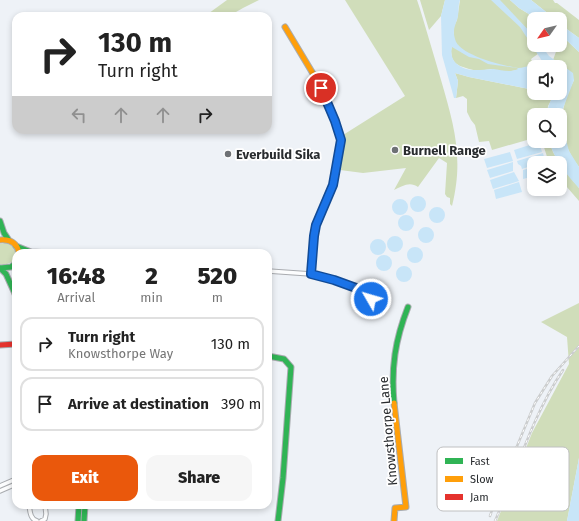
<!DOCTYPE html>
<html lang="en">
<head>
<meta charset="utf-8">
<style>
  body { margin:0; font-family:"Fira Sans",sans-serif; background:#f6f6f6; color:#222; height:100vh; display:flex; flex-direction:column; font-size:15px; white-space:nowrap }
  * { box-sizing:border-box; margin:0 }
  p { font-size:13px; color:#767676 }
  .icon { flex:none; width:22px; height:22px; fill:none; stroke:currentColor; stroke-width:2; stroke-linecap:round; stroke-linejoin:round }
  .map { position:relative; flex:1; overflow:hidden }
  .sheet { position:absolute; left:12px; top:249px; width:260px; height:260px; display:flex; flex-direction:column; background:#fff; border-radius:12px; box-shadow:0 2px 6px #0003 }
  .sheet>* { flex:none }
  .top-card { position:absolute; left:12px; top:12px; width:260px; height:122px; border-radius:12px; box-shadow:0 2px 6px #0003; background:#fff; color:#222; overflow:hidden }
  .needle { width:26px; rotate:236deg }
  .tools { position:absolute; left:527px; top:12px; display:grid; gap:8px }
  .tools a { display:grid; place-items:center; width:40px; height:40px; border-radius:8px; background:#fff; box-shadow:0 2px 6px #0003; font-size:20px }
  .pin { position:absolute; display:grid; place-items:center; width:34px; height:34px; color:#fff; margin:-17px; border:2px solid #fff; border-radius:50%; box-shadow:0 1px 4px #0007 }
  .me { position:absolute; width:44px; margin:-22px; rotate:308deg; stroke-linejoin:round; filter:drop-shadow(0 0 3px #0008) }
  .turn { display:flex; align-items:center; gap:14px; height:84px; padding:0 20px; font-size:18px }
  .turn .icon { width:52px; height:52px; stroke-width:2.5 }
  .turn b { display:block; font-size:28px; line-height:34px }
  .lanes { display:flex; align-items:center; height:38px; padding:0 20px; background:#0003; justify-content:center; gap:20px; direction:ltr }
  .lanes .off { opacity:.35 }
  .eta { display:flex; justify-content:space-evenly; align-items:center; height:68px; text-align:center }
  .eta b { font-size:24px; font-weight:800; line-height:28px }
  .button { display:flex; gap:8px; margin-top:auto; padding:8px 20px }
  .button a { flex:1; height:46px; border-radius:12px; background:#ea580c; color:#fff; font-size:16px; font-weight:800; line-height:46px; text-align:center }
  .button a+a { background:#f6f6f6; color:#222 }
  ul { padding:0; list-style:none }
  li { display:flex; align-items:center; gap:12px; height:54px; margin:0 8px 6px; padding:0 12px; border:2px solid #e0e0e0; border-radius:12px }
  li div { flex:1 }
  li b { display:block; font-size:15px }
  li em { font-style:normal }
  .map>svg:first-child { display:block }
  .green { fill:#d0ddba }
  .water { fill:#c8e5f8; fill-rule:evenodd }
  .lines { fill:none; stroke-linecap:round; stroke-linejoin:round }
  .street-casing { stroke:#a9acb0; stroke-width:5.5 }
  .fast-casing { stroke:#a9acb0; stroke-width:7 }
  .slow-casing { stroke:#a9acb0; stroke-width:7 }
  .jam-casing { stroke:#a9acb0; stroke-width:7 }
  .street { stroke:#fcfdfe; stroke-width:3.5 }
  .fast { stroke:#30b455; stroke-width:5 }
  .slow { stroke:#ff9f0a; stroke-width:5 }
  .jam { stroke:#e5322d; stroke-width:5 }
  .rail-casing { stroke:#cbcdce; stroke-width:2.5 }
  .rail { stroke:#fff; stroke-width:1; stroke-dasharray:3; stroke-linecap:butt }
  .route-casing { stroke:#114b97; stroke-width:10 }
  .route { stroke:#1a73e8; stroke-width:7 }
  .poi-dot { fill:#6e7175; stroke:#fff; stroke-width:1.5 }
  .labels { text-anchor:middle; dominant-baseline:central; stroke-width:3.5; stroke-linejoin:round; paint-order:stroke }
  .poi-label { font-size:13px; font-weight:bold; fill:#292c2f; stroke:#fff; text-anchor:start }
  .street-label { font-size:13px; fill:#292c2f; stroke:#fff }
  .key { fill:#fff; stroke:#bfc0c1; stroke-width:1 }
  .key-label { font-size:11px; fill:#292c2f }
</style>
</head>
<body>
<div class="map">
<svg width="579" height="521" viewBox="0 0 579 521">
  <rect width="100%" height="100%" fill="#eef2f7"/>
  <path class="green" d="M227 0H259L243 8 229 16H205Z
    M345 0H417L420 9C427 32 434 56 441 80 454 125 464 158 452 206L450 204V198L447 197 445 194 447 163 439 158 418 187C410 181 402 186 394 190L406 168 363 173 340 170 343 135 405 96Z
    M420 0H445L441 16 429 30Z
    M460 0H510L519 8 537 19H534V45H550L531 59 534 65 530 66 531 67 530 69 524 72 519 70 505 72 491 69 478 71 469 69 460 66 455 63 452 58 451 51 454 35V26L457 20Z
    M531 0H553L555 3H557L579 20V38L568 30 560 23V19H555Z
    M560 34 579 52V167C556 136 558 113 574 80L560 64 553 60 557 49 554 46 560 45Z
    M455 73 469 77 534 90V93H555L548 106 547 115H534V138L492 150 489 141 479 142 475 125 471 120 467 112V99L463 96 456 98 458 81Z
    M542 141H549L553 152 559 163H549Z
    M560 165 579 188V201L560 179Z
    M5 243 13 246 16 254 12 262 4 265 0 264V244Z
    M579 303V458L567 521H497L532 433 569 364 567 337 541 322Z"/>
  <path class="water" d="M445 0H460C458 5 459 10 458 16 456 25 452 29 455 39 458 55 504 66 518 68 524 68 530 64 536 66L542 61 520 27 491 0H500L534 36V45H541L549 56 573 73 574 80 562 111V125L569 151 579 167V188C566 174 555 160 549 141H560V115H547C548 107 550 100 555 93H560V67H534V90L469 77 455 73 458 81 456 98H454L442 55 441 16ZM452 47 469 57 479 59 488 64 517 68 518 69C509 73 502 70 493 69 489 69 485 70 480 70 466 71 448 65 452 47Z
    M510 0H531L555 19H537L519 8Z
    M560 23 568 30 579 38V52L560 34Z
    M539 142 542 152 517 159 514 150Z
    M510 152 513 161 487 168 484 159Z
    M543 153 545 162 534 163V165L522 169 521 166 518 164 517 161Z
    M513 162V171L490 178 487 170Z
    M534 167V176L523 179V170Z
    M514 172 519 181 493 189 490 180Z
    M519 182 522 192 496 199 494 190Z
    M410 204a8 8 0 1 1 16 0a8 8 0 1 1-16 0Z
    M392 207a8 8 0 1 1 16 0a8 8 0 1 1-16 0Z
    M429 215a8 8 0 1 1 16 0a8 8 0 1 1-16 0Z
    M398 223a8 8 0 1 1 16 0a8 8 0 1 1-16 0Z
    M418 235a8 8 0 1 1 16 0a8 8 0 1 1-16 0Z
    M387 244a8 8 0 1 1 16 0a8 8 0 1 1-16 0Z
    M370 247a8 8 0 1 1 16 0a8 8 0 1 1-16 0Z
    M407 255a8 8 0 1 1 16 0a8 8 0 1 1-16 0Z
    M376 263a8 8 0 1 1 16 0a8 8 0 1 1-16 0Z
    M396 274a8 8 0 1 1 16 0a8 8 0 1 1-16 0Z
    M579 458V521H567Z"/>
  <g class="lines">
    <g class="street-casing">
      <path id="street" d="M268 271 311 274 334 280 356 287 371 299
        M0 486 16 479
        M0 491 16 484
        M29 505C30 511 30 519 37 521
        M41 521 45 519 46 514 45 505"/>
    </g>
    <g class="fast-casing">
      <path id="fast" d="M0 221 4 233 8 239
        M16 246 31 252 51 253
        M15 264 16 274
        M0 268 6 274 16 296
        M0 268 11 267 16 263
        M268 356 284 359 291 367 283 478 278 521
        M394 403C391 368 395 340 408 307
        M78 521 79 505
        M84 521 85 505"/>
    </g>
    <g class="slow-casing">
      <path id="slow" d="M285 27 321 87 335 121 341 140 333 185 316 225 311 274
        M0 240C10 239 17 243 19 253
        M394 521 395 508 406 507 394 403"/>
    </g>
    <g class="jam-casing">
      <path id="jam" d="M0 345 16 344"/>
    </g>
    <use href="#street" class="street"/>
    <use href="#fast" class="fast"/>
    <use href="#slow" class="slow"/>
    <use href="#jam" class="jam"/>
    <g class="rail-casing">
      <path id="rail" d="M490 516 500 487 535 403 552 376 579 346
        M495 521C517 470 532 416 563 370"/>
    </g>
    <use href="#rail" class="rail"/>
  </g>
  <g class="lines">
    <g class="route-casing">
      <path id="route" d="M321 88 335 121 341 140 333 185 316 225 314 236 311 274 334 280 356 288 371 299"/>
    </g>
    <use href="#route" class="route"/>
  </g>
  <g class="poi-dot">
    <circle cx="395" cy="150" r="4"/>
    <circle cx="228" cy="154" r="4"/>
  </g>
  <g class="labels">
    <g class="poi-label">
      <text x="403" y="150">Burnell Range</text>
      <text x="236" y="154">Everbuild Sika</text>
    </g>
    <g class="street-label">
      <text transform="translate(388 431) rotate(-95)">Knowsthorpe Lane</text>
    </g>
  </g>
  <rect x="437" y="447" width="132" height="64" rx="6" class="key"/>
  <rect x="445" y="458" width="18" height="6" fill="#30b455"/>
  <rect x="445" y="476" width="18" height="6" fill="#ff9f0a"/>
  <rect x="445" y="494" width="18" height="6" fill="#e5322d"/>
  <g class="key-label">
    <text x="470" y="465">Fast</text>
    <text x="470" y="483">Slow</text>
    <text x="470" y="501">Jam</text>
  </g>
</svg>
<div class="tools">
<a><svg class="needle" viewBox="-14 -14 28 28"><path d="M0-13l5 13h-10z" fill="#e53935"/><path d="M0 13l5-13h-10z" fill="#767676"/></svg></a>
<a><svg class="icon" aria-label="sound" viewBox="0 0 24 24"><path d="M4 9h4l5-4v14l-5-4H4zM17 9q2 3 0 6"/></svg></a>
<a><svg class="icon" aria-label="search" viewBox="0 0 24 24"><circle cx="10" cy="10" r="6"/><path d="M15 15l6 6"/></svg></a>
<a><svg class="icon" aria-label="layers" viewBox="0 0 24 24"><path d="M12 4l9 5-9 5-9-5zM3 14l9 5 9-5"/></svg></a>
</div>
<div class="pin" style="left:321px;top:88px;background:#d93025"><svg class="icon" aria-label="arrive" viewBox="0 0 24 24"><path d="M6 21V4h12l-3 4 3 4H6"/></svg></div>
<svg class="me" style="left:371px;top:299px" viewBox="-20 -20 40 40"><circle r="17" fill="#1a73e8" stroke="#fff" stroke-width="3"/><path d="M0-11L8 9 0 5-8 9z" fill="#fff"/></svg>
<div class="top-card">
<div class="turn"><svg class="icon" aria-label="right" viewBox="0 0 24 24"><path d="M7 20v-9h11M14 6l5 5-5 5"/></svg><div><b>130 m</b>Turn right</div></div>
<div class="lanes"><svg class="icon off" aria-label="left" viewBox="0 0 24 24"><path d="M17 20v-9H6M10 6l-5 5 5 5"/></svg><svg class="icon off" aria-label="ahead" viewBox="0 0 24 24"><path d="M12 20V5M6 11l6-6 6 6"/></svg><svg class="icon off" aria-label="ahead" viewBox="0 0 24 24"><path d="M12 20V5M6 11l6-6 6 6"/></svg><svg class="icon" aria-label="right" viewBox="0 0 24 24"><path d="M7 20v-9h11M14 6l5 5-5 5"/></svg></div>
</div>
<section class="sheet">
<div class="eta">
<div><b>16:48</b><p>Arrival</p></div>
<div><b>2</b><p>min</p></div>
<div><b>520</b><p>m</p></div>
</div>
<ul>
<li><svg class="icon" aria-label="right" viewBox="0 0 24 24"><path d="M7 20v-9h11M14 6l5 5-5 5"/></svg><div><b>Turn right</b><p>Knowsthorpe Way</p></div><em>130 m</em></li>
<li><svg class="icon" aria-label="arrive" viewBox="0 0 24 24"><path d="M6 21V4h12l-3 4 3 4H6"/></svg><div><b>Arrive at destination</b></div><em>390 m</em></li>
</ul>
<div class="button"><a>Exit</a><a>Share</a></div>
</section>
</div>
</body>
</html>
